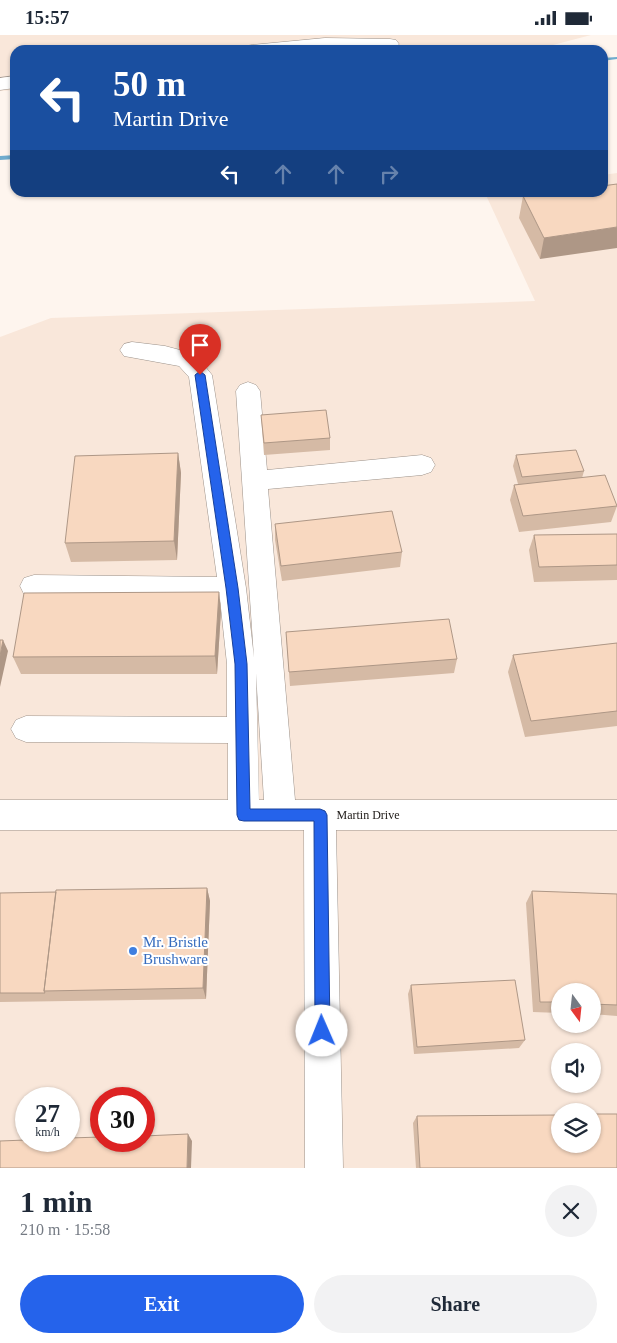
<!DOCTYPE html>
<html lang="en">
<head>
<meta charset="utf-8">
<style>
  body { margin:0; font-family:Georgia,serif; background:#f2f2f3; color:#1f2937; height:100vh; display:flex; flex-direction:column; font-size:19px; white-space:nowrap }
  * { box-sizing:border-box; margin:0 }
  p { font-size:16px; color:#747a83 }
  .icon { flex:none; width:28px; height:28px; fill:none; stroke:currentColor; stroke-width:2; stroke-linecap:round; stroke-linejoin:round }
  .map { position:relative; height:1133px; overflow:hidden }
  .sheet { display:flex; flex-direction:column; background:#fff; flex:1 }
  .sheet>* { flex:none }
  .hud { position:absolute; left:10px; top:10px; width:598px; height:152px; border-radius:15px; box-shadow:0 1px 4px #0004; background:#1a4fa0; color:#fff; overflow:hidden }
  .needle { width:32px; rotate:165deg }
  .fabs { position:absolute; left:551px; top:948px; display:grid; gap:10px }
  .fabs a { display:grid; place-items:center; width:50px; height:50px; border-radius:50%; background:#fff; box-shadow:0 1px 4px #0004; font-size:25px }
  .speed { position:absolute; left:15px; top:1052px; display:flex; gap:10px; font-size:25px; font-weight:700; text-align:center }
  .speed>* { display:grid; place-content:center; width:65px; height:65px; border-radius:50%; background:#fff; box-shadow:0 1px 4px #0004; line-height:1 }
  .speed small { font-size:12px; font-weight:400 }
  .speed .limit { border:8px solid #d22; background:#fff; color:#111 }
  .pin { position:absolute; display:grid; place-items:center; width:42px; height:42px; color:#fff; margin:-51px -21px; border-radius:50% 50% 50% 0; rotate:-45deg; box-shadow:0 0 5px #0007 }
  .pin .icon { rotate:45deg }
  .me { position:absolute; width:55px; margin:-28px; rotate:359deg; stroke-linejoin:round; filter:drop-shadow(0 0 4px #0008) }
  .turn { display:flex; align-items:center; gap:18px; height:105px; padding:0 20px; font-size:22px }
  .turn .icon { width:65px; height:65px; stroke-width:2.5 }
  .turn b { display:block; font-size:35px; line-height:42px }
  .lanes { display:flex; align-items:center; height:48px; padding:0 20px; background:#0003; justify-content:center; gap:25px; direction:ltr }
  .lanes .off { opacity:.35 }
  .round { display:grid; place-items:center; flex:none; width:52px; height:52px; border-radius:26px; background:#f2f2f3 }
  .summary { display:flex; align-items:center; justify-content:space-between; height:85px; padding:0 20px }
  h1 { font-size:30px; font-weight:800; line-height:38px }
  .primary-button { display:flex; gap:10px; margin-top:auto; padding:10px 20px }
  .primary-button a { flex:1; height:58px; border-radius:30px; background:#2563eb; color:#fff; font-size:20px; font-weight:800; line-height:58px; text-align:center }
  .primary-button a+a { background:#f2f2f3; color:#1f2937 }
  .status { display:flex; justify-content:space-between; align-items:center; height:35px; padding:0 25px; background:#fff; direction:ltr }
  .status svg { height:14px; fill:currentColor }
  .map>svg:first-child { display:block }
  .built { fill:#f9e7da; fill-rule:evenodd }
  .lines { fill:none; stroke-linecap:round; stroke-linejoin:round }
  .stream { fill:#70acce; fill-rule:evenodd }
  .minor-casing { stroke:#9c928a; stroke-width:1 }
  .minor { fill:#fff; fill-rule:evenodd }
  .wall { fill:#d5baa5 }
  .shaded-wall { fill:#ae9786 }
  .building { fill:#f8d8c0; stroke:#ae9786 }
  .route { fill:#2563eb; stroke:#184099 }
  .shop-dot { fill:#3f7fe0; stroke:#fff; stroke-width:2 }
  .labels { text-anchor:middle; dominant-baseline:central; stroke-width:4; stroke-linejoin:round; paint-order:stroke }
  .street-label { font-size:12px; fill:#1d1916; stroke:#fff }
  .near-shop-label { font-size:15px; fill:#366cbe; stroke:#fff; text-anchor:start }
</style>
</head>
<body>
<div class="status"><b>15:57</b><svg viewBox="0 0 49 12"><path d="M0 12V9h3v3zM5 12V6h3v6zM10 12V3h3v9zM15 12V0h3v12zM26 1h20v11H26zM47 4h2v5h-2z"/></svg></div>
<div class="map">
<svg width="617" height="1133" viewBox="0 0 617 1133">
  <rect width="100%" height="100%" fill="#fef5ee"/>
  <path class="built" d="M0 0H591L534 15H15V55L0 56Z
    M617 138V1133H0V302L51 283 535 266 485 158H602L603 140ZM560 956H592V989H560ZM560 1016H592V1049H560ZM26 1064H69V1106H26ZM101 1064H144V1106H101ZM560 1076H592V1109H560Z"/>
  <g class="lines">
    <path class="stream" d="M617 22V24L602 26V23Z
      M15 120V124L0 125V121Z"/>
    <g class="minor-casing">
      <path id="minor" d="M325 3 390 4 396 5 399 9 396 13 390 14 243 15 246 11 252 10Z
        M15 41V53L0 55V43Z
        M132 307 165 311 195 319 212 340 246 553 254 623 236 356 240 350 248 347 256 350 260 356 267 435 422 420 431 423 435 430 431 437 422 440 268 454 295 765H617V795H336L343 1133H305L304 795H0V765H228V708L26 707 16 703 11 694 16 685 26 681 227 682V629L220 564 34 562 24 559 20 551 24 543 34 540 217 542 189 342 179 331 124 321 120 315 124 309ZM256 638 264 765H259Z"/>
    </g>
    <use href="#minor" class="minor"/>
  </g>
  <path class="wall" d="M602 158 540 224 519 183 523 161Z
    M261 380 330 403V415L264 420Z
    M178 418 181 438 177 525 71 527 65 508Z
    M516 420 584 436 582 443 617 471 611 487 519 497 510 465 514 450 518 449 513 431Z
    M275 489 402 517 400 532 282 546 275 505Z
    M617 499V545L534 547 529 515 534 500Z
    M219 557 221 576 217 639H21L13 622Z
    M286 597 457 624 454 638 290 651Z
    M617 608V691L525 702 508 637 513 620Z
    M207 853 210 866 206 964 0 967V858L56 857Z
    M532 856 617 859V981L592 979V956H560V978L533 977 526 868Z
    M411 950 525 1005 519 1013 414 1019 408 959Z
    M417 1081 617 1133H416L413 1088Z"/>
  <path class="shaded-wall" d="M617 192V213L540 224 544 203Z
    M178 418 181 438 177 525 174 506Z
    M219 557 221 576 217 639 215 621Z
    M3 605 8 616 0 652V621Z
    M207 853 210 866 206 964 203 953Z
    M188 1099 192 1106 191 1133H187Z"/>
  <path class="building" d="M617 149V192L544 203 523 161 551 158H602V151Z
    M326 375 330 403 264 408 261 380Z
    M576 415 584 436 522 442 516 420Z
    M178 418 174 506 65 508 75 421Z
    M605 440 617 471 523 481 514 450Z
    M392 476 402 517 281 531 275 489Z
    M617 499V530L539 532 534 500Z
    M219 557 215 621 13 622 24 558Z
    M449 584 457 624 289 637 286 597Z
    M0 605H3L0 621Z
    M617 608V676L531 686 513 620Z
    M207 853 203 953 44 956 56 855Z
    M532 856 617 859V970L592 969V956H560V967H540Z
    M56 857 44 956 45 958H0V858Z
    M515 945 525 1005 417 1012 411 950Z
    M592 1079H617V1133H420L417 1081 560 1080V1109H592Z
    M188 1099 187 1133H0V1106L26 1105V1106H69V1103L101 1102V1106H144V1101Z"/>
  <path class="route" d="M200 336 205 340 238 553 247 629 250 774H320L325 776 327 780 330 996 327 1001 322 1003 317 1001 315 996 314 786H244L239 785 237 780 235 629 226 553 195 340Z"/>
  <circle class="shop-dot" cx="133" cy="916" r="5"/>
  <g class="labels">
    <g class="street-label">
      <text x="368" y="780">Martin Drive</text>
    </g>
    <g class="near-shop-label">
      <text x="143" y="907">Mr. Bristle<tspan x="143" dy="17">Brushware</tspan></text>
    </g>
  </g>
</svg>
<div class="fabs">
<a><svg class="needle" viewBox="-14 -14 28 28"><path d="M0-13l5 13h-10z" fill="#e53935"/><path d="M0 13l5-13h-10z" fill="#747a83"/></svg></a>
<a><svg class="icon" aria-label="sound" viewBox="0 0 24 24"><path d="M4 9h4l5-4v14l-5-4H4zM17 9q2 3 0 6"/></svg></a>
<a><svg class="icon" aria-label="layers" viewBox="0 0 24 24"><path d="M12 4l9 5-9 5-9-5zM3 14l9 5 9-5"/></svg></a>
</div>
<div class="speed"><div>27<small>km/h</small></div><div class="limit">30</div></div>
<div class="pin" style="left:200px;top:340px;background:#d93025"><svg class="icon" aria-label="arrive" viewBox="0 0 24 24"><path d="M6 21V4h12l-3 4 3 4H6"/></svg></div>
<svg class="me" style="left:322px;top:996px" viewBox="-20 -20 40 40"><circle r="19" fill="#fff"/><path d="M0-13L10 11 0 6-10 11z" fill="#2563eb"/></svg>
<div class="hud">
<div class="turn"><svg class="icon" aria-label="left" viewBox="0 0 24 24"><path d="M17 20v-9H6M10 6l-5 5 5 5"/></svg><div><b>50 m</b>Martin Drive</div></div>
<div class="lanes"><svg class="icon" aria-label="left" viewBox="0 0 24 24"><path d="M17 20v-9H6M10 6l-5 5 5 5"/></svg><svg class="icon off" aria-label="ahead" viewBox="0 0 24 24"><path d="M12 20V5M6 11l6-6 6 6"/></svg><svg class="icon off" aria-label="ahead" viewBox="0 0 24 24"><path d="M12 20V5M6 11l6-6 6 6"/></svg><svg class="icon off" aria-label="right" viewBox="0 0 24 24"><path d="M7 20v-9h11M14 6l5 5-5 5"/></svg></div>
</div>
</div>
<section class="sheet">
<div class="summary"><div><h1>1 min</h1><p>210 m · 15:58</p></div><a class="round"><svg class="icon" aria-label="close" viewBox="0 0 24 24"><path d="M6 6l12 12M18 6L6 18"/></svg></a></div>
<div class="primary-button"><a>Exit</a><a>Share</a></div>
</section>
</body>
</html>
